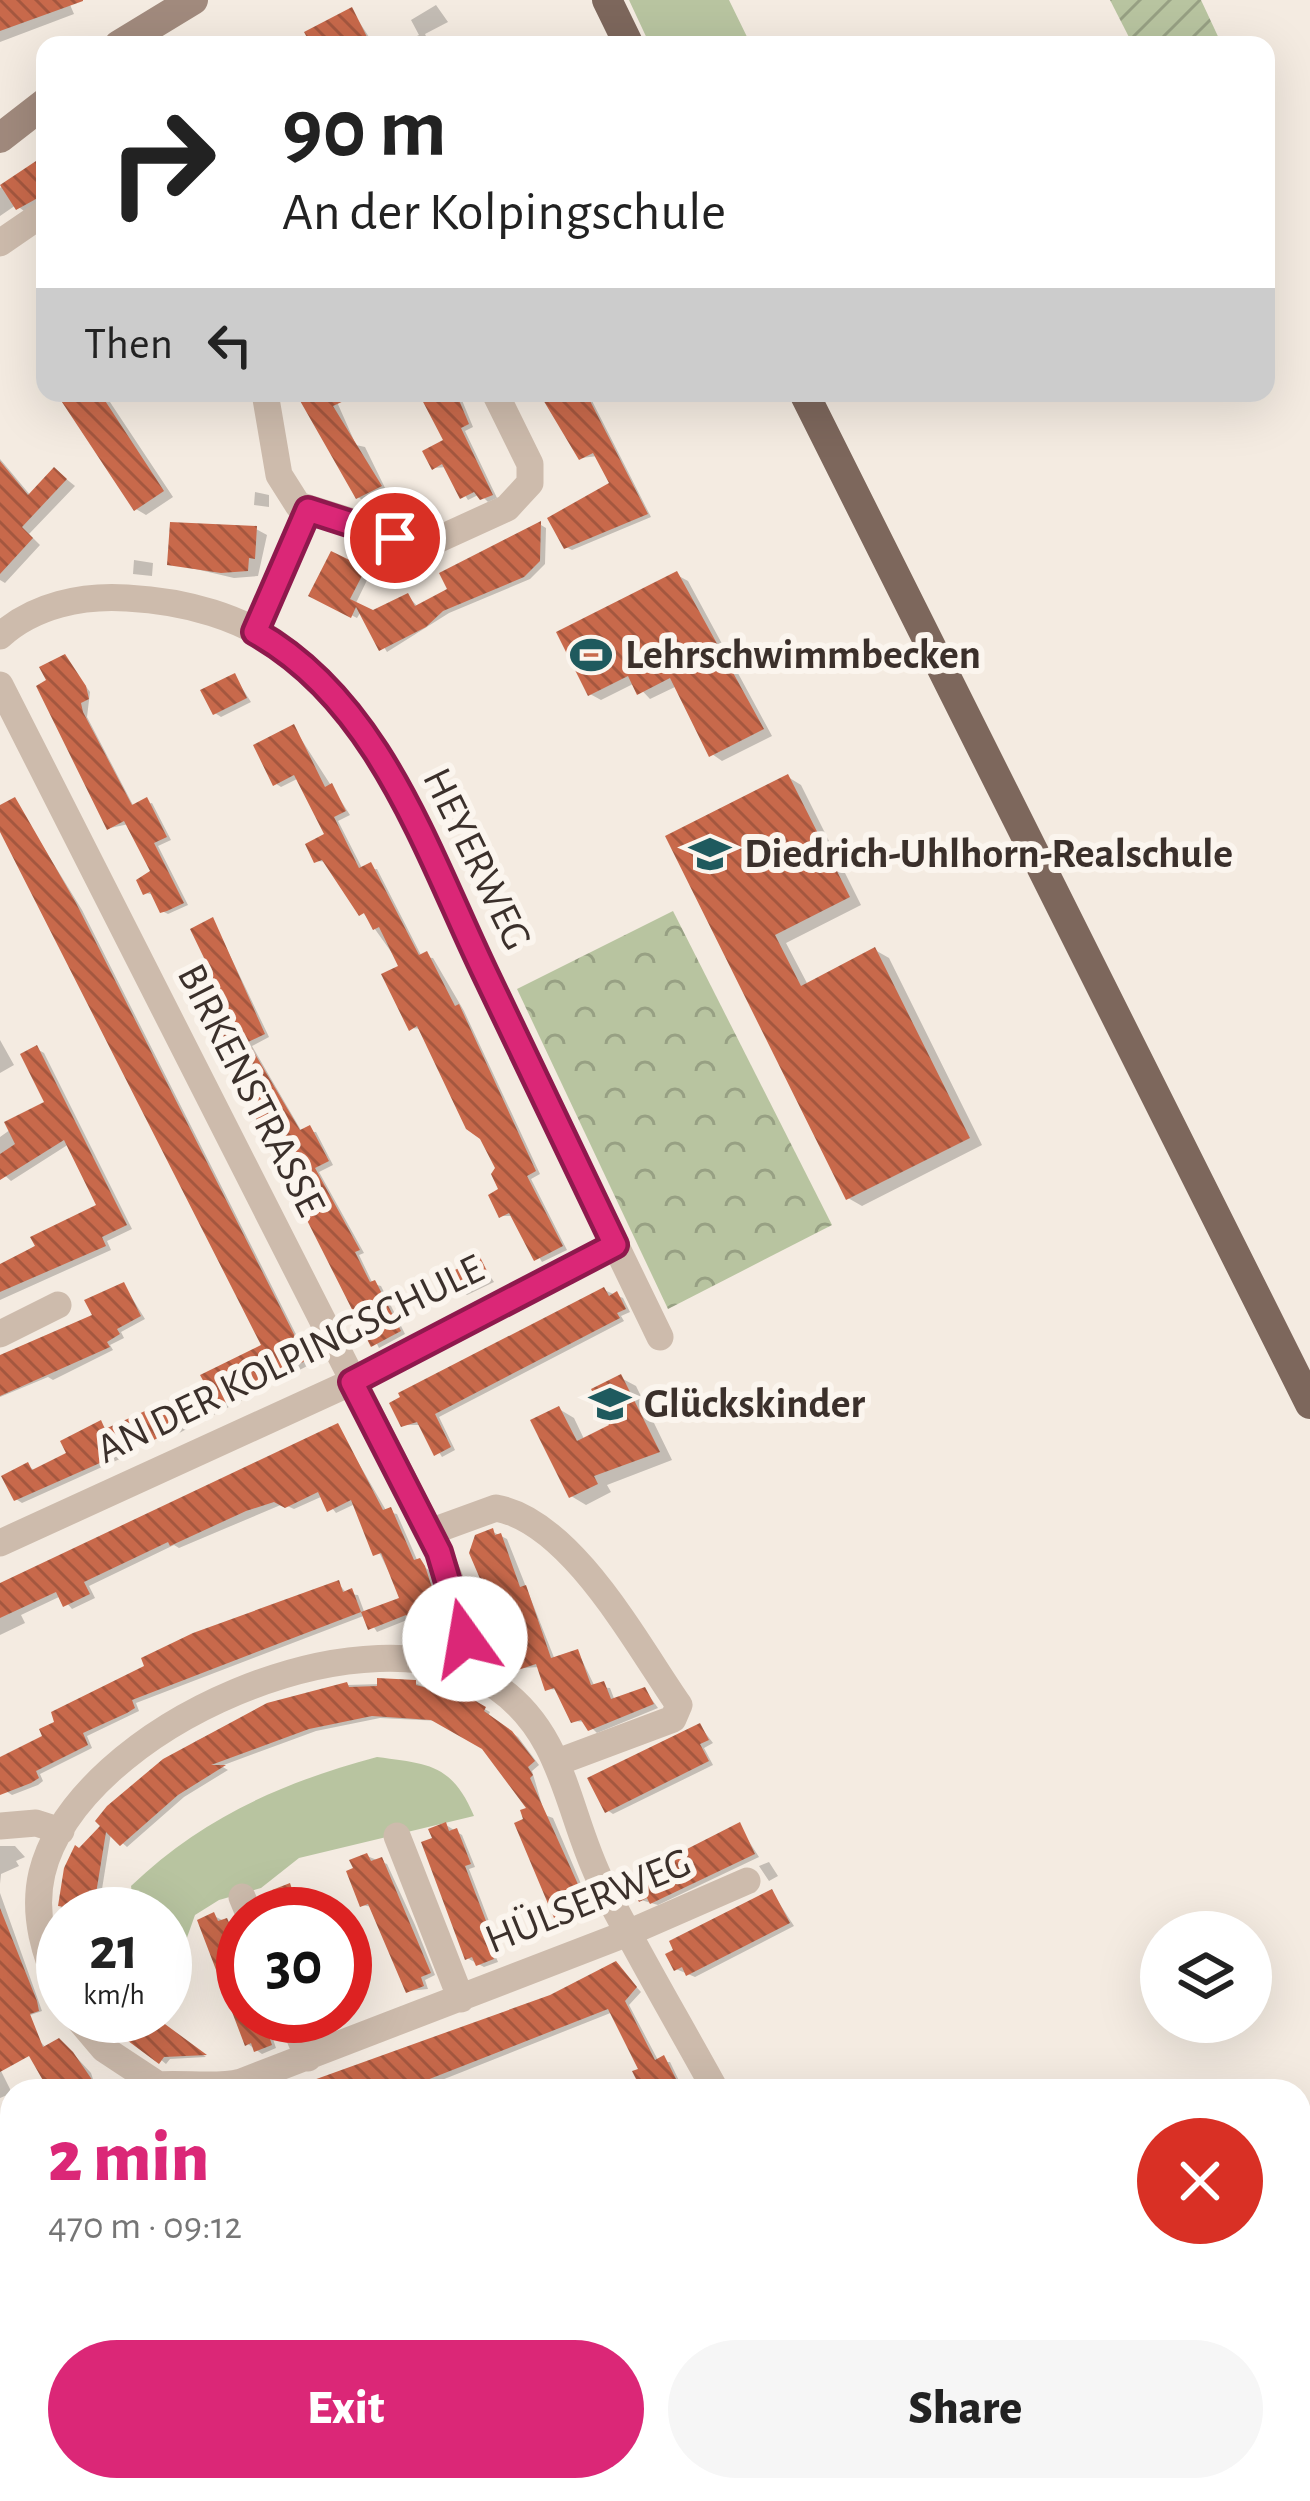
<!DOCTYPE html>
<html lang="en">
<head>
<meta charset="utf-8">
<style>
  body { margin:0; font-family:"Alegreya Sans",sans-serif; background:#f6f6f6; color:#222; height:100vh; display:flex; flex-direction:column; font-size:45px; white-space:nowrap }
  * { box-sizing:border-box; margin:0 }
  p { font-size:39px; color:#767676 }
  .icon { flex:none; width:66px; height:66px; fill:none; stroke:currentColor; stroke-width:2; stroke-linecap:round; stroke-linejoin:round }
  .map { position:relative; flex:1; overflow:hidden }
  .side { position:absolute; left:0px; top:2079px; width:1311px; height:423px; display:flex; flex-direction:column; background:#fff; border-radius:36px 36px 0 0; box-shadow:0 12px 48px #0002 }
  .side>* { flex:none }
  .top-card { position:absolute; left:36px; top:36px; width:1239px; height:366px; border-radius:24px; box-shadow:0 12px 48px #0002; background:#fff; color:#222; overflow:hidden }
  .controls { position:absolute; left:1140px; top:1911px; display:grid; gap:24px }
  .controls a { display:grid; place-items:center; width:132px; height:132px; border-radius:50%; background:#fff; box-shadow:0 12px 48px #0002; font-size:60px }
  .speed { position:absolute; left:36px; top:1887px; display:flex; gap:24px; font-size:60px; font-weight:700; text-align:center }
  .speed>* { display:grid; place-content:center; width:156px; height:156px; border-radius:50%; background:#fff; box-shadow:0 12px 48px #0002; line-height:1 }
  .speed small { font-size:30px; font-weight:400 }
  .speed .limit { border:18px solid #d22; background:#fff; color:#111 }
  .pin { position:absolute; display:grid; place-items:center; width:102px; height:102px; color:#fff; margin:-51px; border:6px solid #fff; border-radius:50%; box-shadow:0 3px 12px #0007 }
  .me { position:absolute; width:132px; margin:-66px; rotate:347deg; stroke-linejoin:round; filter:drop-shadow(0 0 9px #0008) }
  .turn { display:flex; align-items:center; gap:42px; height:252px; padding:0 48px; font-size:54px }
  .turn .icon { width:156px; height:156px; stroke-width:2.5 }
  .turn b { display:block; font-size:84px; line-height:102px }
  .then { display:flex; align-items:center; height:114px; padding:0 48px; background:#0003; gap:24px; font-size:45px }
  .round { display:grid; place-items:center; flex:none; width:126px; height:126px; border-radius:63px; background:#f6f6f6 }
  .summary { display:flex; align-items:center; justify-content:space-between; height:204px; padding:0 48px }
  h1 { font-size:72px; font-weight:800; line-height:90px; color:#db2777 }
  .cta { display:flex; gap:24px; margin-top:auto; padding:24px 48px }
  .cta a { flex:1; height:138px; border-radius:72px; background:#db2777; color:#fff; font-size:48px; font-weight:800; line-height:138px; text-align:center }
  .cta a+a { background:#f6f6f6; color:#222 }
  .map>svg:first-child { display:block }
  .grass { fill:#b8c4a0 }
  .park { fill:url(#park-crowns) }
  .garden { fill:url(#garden-furrows) }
  .shadow { fill:#0003 }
  .building { fill:url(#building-back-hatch) }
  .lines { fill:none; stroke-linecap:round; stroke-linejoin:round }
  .minor { stroke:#cdbbac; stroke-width:27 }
  .secondary { stroke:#a18a7d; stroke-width:30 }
  .primary { stroke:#7d675c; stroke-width:30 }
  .route-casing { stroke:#8e194d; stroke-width:30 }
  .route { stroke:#db2777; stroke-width:21 }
  .labels { text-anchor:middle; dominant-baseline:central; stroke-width:12; stroke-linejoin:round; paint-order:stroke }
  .poi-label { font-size:42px; font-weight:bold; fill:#3b302b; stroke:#fbf5ee; text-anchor:start }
  .street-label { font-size:42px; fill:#3b302b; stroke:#fbf5ee }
</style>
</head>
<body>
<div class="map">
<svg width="1310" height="2501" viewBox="0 0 1310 2501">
  <defs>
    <pattern id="park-crowns" width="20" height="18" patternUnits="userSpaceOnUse" patternTransform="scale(3)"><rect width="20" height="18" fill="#b8c4a0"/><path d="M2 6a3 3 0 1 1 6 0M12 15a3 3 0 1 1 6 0" fill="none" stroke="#97a083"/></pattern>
    <pattern id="garden-furrows" width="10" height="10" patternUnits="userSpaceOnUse" patternTransform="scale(3)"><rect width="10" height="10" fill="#b8c4a0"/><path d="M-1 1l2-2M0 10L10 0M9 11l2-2" fill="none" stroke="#97a083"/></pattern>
    <pattern id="building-back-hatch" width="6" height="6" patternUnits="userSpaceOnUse" patternTransform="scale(3)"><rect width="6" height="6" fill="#c8694b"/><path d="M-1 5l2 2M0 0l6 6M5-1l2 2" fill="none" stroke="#a4573f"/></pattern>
  </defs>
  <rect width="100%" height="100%" fill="#f4ebe1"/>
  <path class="grass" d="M629 0H729L751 45H650Z
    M377 1757C429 1764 452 1764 474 1816L299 1858 261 1888 219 1900 195 1915 184 1946 167 1961 165 1914H135L131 1886C202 1818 283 1782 377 1757Z"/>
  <path class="park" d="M673 911 832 1225 668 1309 517 989Z"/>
  <path class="garden" d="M1110 0H1201L1222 45H1133Z"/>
  <path class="shadow" d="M0 0H68L74 14 0 42Z
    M436 5 448 22 425 34 430 45H398L419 35 411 20Z
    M352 11 371 40 361 45H290Z
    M45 159V202L28 214 16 205 0 216V188Z
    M59 393H104L173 497 146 515 136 509Z
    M319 393H333L356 445 365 447 386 490 364 501 358 497Z
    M423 393H459L473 427 465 431 497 498 488 502 480 494 468 500 447 467 434 468 447 441Z
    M543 393H588L651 517 572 550 566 547 613 485 598 456 581 458Z
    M0 459 31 496 55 470 75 486 29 534 40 545 5 583 0 580Z
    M255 492 269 495V507L254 505Z
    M541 525 546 528 545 564 530 579 449 613 387 652 362 610 357 618 312 595 332 555 370 574 355 605 373 614 408 596 418 607 451 590Z
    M256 529 267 535 258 576 234 578 170 563Z
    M134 560 153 563 152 576 133 574Z
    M677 575 688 581 772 736 722 761 712 754 677 686 650 699 635 683 601 700 590 694Z
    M64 657 90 692 87 717 134 807 152 803 171 840 158 846 188 905 168 914 162 911 154 895 146 893 154 872 129 824 110 828 50 682Z
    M235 677 251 702 221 717 215 713Z
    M294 728 350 815 338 821 363 870 377 869 422 957 433 958 464 1011 540 1174 531 1179 567 1250 542 1262 514 1216H501L498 1169 422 1029 411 1028 402 967 327 862 317 861 328 836 299 778 281 787 275 783Z
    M788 777 801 785 861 905 786 943 808 985 875 950 889 958 982 1145 862 1206 848 1198 669 838Z
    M15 801 82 910 311 1364 162 1442 153 1432 118 1449 122 1458 22 1503 16 1499 28 1466 34 1470 70 1454 101 1424 109 1431 209 1386 265 1346 0 821V808Z
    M213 920 269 1037 252 1046 302 1132H316L333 1165 319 1172 364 1253 359 1255 373 1284 381 1286 405 1334 379 1348 235 1051 209 961Z
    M0 1040 14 1065 0 1073Z
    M37 1049 44 1053 132 1229 107 1241 111 1250 0 1300V1267L100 1206 69 1144 11 1181 0 1171V1137L48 1103Z
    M480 1261 494 1282 467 1295 462 1292Z
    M124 1285 145 1319 121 1332 124 1338 110 1345 113 1350 53 1380 48 1377 0 1397V1358L96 1316Z
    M604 1290 623 1298 630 1312 621 1316 624 1321 439 1417 455 1450 442 1457 422 1425H404Z
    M621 1378 636 1386 672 1460 607 1485 611 1492 586 1505 571 1496 559 1409 574 1418 585 1441 613 1426Z
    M337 1426 387 1512 397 1514 418 1562 431 1572 445 1616 437 1619 441 1628 427 1633 412 1618 377 1632 366 1615 136 1703 139 1711 87 1736 92 1748 40 1774 43 1781 38 1785 12 1795 6 1791 0 1783V1760L339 1584 347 1594 358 1595 365 1614 403 1600 355 1504 336 1513 323 1496 294 1509 283 1504 179 1548 174 1545 89 1586 95 1598 72 1609 61 1596 21 1615 25 1623 0 1635V1586Z
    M493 1532 507 1539 555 1660 578 1652 595 1687 610 1688 615 1701 645 1690 658 1708 597 1733 586 1722 574 1721 561 1690 547 1689 540 1667 521 1668 472 1545Z
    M415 1683 450 1698 454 1692 490 1712 488 1716 518 1737 539 1765 532 1771 545 1815 553 1818 590 1905 582 1910 586 1918 573 1925 557 1916 527 1821 531 1810 484 1747 440 1721 380 1718 316 1731 221 1766 228 1770 184 1797 127 1847 111 1833 98 1914H63V1919L60 1912 67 1869 104 1826 103 1815 196 1741 283 1701 347 1685Z
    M700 1726 713 1743 704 1748 713 1765 613 1814 607 1810Z
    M446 1825 462 1835 475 1867 469 1869 500 1950 494 1952 498 1962 484 1967 467 1958 436 1839Z
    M739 1826 759 1857 658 1905 641 1900Z
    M0 1846H15L25 1857 16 1861 19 1866 1 1874 0 1884Z
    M367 1856 387 1864 415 1925 435 1975 425 1980 428 1989 408 1991 372 1907 362 1905Z
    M769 1862 778 1876 769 1881 759 1866Z
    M772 1892 794 1926 695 1977 676 1969Z
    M0 1893 42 2011 13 2021 0 2018Z
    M214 1916 232 1925 243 1949V2016H276L282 2035 273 2039 276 2048 262 2054 248 2044Z
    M616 1965 641 1992 629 2005 659 2062H670L684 2091H648L613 2012 414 2091H292L551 1997Z
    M109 2016H151L206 2057 170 2059 166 2064Z
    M343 2016 345 2021 331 2027 314 2016Z
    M38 2039 47 2049 65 2045 91 2073 97 2091H54Z
    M0 2069 12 2093 0 2098Z
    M12 2161V2190L0 2194V2165Z
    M12 2380V2414L5 2416 12 2427V2455L0 2462V2383Z
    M134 2490H272L273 2493 243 2501H100Z
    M312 2490H370L373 2501H326L323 2491Z
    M629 2490H771L773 2497 589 2501Z
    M832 2490H867L865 2501H830Z"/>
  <path class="building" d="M0 0H83V1L0 31Z
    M352 7 371 45H311L304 32Z
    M45 155V194L16 210 0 185Z
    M56 393H100L164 491 134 511Z
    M312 393H361L333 406 382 486 356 499 299 399Z
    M430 393H456L469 424 461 428 493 495 480 500 474 492 460 499 442 464 432 470 422 451 443 440 421 398Z
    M539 393H586L648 514 564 549 547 518 609 483 593 453 579 460Z
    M0 461 28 495 54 467 67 479 22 527 33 538 0 574Z
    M541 521 540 561 524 577 443 611 426 627 379 651 356 607 351 618 308 596 331 551 366 568 350 599 373 610 408 593 415 606 447 589 439 573Z
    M170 522 257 526 255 559 249 558 248 571 221 573 167 565Z
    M677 571 764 729 709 757 670 678 637 695 628 676 588 696 556 632Z
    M65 654 86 686 89 699 81 703 83 712 132 805 147 797 167 837 154 843 184 903 167 911 160 913 150 892 143 895 136 880 150 871 124 821 107 830 36 686 46 680 39 667Z
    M235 673 247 698 213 715 200 690Z
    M294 724 325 787 332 783 346 811 334 817 359 868 371 862 419 955 427 951 455 1006 459 1004 536 1171 527 1176 563 1246 534 1261 509 1213 499 1218 488 1195 498 1189 491 1174 495 1168 480 1139 466 1129 417 1026 409 1031 381 974 398 966 379 927 373 930 364 913 359 916 322 860 314 863 305 844 324 834 294 775 273 786 253 745Z
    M788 774 850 897 775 935 801 986 875 947 970 1138 846 1200 665 836Z
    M15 797 76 903 307 1360 154 1440 148 1429 113 1446 118 1455 14 1501 1 1476 28 1462 32 1470 66 1453 60 1441 101 1420 105 1429 205 1384 200 1375 261 1345 0 832V805Z
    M213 917 265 1034 248 1042 300 1130 310 1125 329 1161 315 1168 360 1250 355 1252 370 1282 375 1280 401 1331 371 1347 223 1054 231 1050 185 970 205 960 190 929Z
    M37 1045 127 1225 102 1237 106 1246 0 1292V1264L35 1246 30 1237 96 1205 64 1140 0 1180V1154L15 1144 4 1122 44 1102 20 1054Z
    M480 1257 491 1279 460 1295 449 1273Z
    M124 1282 141 1316 117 1329 120 1334 107 1342 110 1347 0 1396V1355L92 1315 84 1300Z
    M604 1287 609 1296 617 1291 626 1309 617 1313 620 1318 435 1414 451 1447 434 1456 417 1422 401 1427 389 1403 400 1397 398 1393Z
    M621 1374 660 1452 594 1476 598 1484 569 1498 530 1420 559 1406 577 1441 609 1425 591 1389Z
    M338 1423 383 1510 391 1507 414 1560 420 1558 425 1566 440 1612 432 1616 436 1624 418 1632 406 1615 368 1630 361 1612 399 1598 381 1553 373 1556 351 1500 327 1512 318 1492 285 1508 274 1502 246 1511 170 1546 168 1542 84 1582 90 1594 63 1607 56 1592 0 1618V1583Z
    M493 1528 495 1535 501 1533 520 1587 526 1585 551 1658 578 1649 591 1685 604 1681 611 1699 645 1687 654 1704 588 1731 581 1720 571 1723 554 1688 545 1691 536 1664 518 1670 486 1579 481 1581 469 1553 475 1535Z
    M339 1580 343 1592 352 1588 361 1612 132 1700 135 1708 127 1713 83 1733 88 1745 36 1771 39 1778 31 1783 0 1795V1757L42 1736 39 1729 54 1722 51 1712 144 1666 141 1658 193 1633Z
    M377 1678 416 1680V1685L449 1694 453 1688 486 1707 484 1711 512 1731 535 1761 528 1767 533 1775 530 1778 586 1902 578 1907 582 1915 565 1924 560 1915 554 1918 514 1823 523 1819 520 1810 526 1808 482 1749 431 1720 372 1716 309 1729 211 1765H226L178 1795 120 1846 106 1832 93 1912 58 1906 64 1868 75 1845 79 1848 100 1826 95 1821 107 1806 163 1759 267 1703 347 1682 349 1687 377 1686Z
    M700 1723 709 1740 700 1744 709 1761 605 1813 587 1778Z
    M446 1822 449 1831 457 1828 471 1864 465 1866 496 1947 490 1950 494 1959 476 1966 472 1957 465 1960 421 1842 432 1838 428 1829Z
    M740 1822 755 1854 650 1904 647 1898 639 1902 630 1885 639 1881 636 1875Z
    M367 1853 371 1861 382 1857 431 1973 421 1977 424 1986 406 1993 368 1904 360 1907 346 1871 353 1868 349 1860Z
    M290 1883 293 1892 301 1889 310 1914H267L264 1903 275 1899 272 1890Z
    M772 1889 790 1923 686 1976 682 1967 674 1971 665 1954 673 1950 669 1941Z
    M0 1908 37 2001 39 2011 30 2014 43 2047 59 2038 73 2052 95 2084 83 2091H49L29 2056 0 2072Z
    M214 1912 218 1921 227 1918 243 1954V2016H271L278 2033 269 2036 272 2045 254 2052 251 2043 245 2046 197 1920Z
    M616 1961 637 1987 625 2001 655 2060 664 2055 682 2091H642L632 2071 638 2069 608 2009 409 2087 411 2091H283L550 1995Z
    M107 2016H154L207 2055 164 2057 159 2064 112 2029Z"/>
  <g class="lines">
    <path class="minor" d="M0 243 45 212
      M265 393 279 475 298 505 426 545 507 508 530 483V464L495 393
      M255 631 307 510
      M0 636C34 605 83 595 127 598 183 601 244 616 289 653 391 735 436 869 490 984 546 1102 603 1220 660 1337
      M0 685 430 1532 454 1589 470 1671
      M0 1334 58 1305
      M430 1532 496 1508C572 1522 637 1645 679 1705L673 1719 558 1762
      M0 1543 352 1382 615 1245
      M0 1826 36 1823 61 1831
      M397 1836 461 1999
      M242 1897 249 1914
      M63 1995C45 1956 32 1915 42 1873 78 1727 372 1598 498 1688 566 1736 567 1815 602 1884 638 1954 678 2022 716 2091
      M76 2016 104 2049 154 2082
      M291 2016 308 2058
      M138 2091C162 2077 208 2091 241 2082L628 1933 747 1881
      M0 2133 12 2129
      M0 2484 12 2480
      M482 2501 525 2490
      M895 2501 897 2490"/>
    <path class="secondary" d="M119 45 193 0
      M0 138 45 103"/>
    <path class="primary" d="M607 0 629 45
      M804 393 1310 1404"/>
  </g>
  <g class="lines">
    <g class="route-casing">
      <path id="route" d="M395 538 308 510 255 632C379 701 427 852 485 973 528 1064 572 1154 615 1245L352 1382 439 1552 465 1639"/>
    </g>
    <use href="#route" class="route"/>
  </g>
  <defs>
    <g id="stadium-bare" transform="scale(3.24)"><path d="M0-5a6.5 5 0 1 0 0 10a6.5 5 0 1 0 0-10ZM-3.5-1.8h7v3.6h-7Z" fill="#1f5a5e" stroke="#fbf5ee" stroke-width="2.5" paint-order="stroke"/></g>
    <g id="school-bare" transform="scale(3.24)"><path d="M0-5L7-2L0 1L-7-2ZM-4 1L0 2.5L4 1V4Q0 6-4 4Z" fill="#1f5a5e" stroke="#fbf5ee" stroke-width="2.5" paint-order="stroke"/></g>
  </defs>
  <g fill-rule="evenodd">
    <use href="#stadium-bare" x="591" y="655"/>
    <use href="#school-bare" x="710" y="854"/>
    <use href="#school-bare" x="610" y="1404"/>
  </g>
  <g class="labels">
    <g class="poi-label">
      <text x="625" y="655">Lehrschwimmbecken</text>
      <text x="744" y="854">Diedrich-Uhlhorn-Realschule</text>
      <text x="644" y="1404">Glückskinder</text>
    </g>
    <g class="street-label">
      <text transform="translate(477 859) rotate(64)">HEYERWEG</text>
      <text transform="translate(251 1090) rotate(63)">BIRKENSTRASSE</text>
      <text transform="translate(290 1359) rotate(-26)">AN DER KOLPINGSCHULE</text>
      <text transform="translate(588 1901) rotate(-22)">HÜLSERWEG</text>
    </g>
  </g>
</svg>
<div class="controls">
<a><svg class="icon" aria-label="layers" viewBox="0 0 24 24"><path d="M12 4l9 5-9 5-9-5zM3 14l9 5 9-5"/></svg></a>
</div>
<div class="speed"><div>21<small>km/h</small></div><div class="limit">30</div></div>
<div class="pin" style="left:395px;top:538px;background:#d93025"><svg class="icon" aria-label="arrive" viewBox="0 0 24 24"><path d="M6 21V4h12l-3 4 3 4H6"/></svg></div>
<svg class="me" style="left:465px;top:1639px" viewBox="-20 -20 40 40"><circle r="19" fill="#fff"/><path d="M0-13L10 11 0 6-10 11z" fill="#db2777"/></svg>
<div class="top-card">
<div class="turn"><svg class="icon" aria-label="right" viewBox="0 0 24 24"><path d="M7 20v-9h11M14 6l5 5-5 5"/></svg><div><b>90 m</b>An der Kolpingschule</div></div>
<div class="then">Then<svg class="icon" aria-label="left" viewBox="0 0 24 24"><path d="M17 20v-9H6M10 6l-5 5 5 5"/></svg></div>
</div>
<section class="side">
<div class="summary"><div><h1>2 min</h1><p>470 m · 09:12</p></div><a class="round" style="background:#d93025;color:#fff"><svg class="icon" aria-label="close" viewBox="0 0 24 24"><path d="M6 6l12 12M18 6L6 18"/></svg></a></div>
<div class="cta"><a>Exit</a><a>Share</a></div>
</section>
</div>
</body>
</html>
